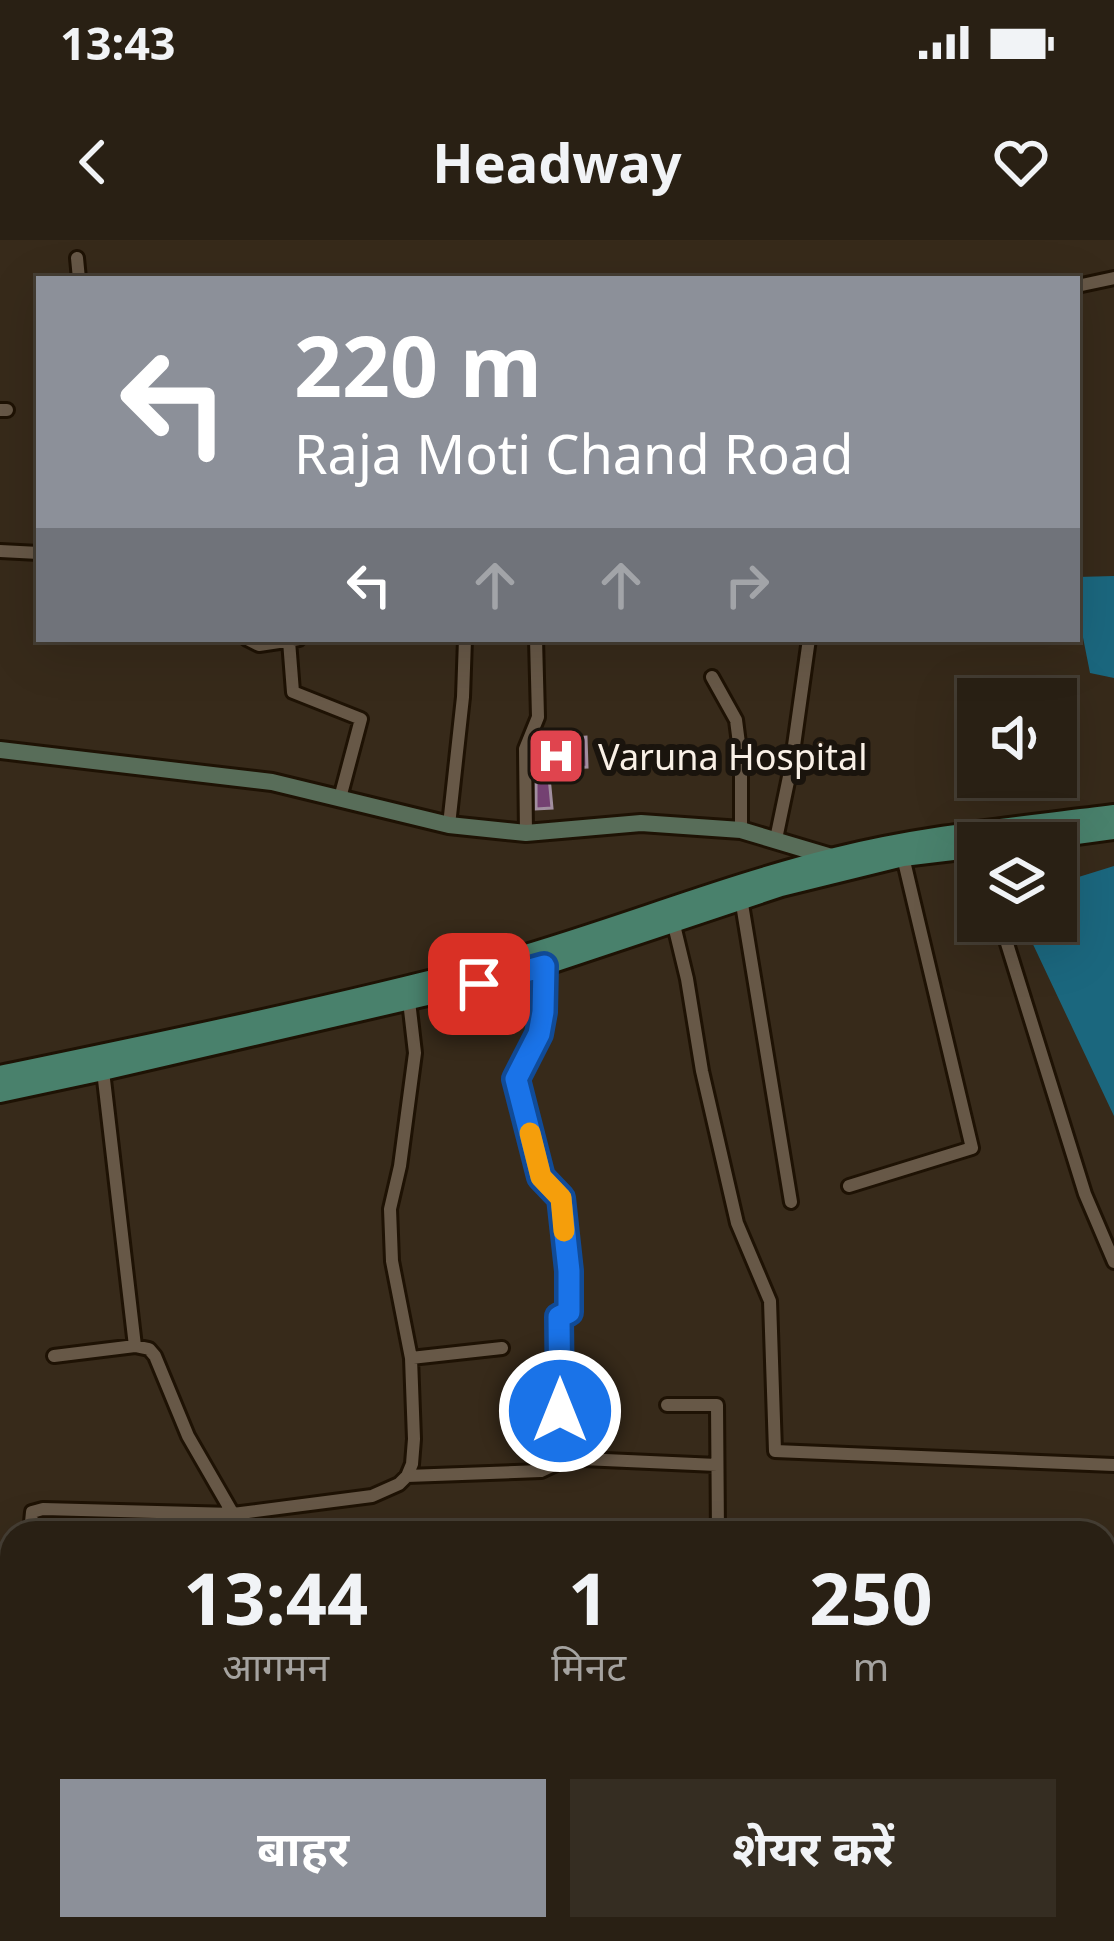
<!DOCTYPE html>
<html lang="hi">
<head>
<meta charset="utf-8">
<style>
  body { margin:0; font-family:"Noto Sans","Noto Sans Devanagari",sans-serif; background:#352d22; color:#f1f3f6; height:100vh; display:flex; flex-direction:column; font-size:45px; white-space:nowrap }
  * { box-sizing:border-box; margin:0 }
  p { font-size:39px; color:#a5a3a0 }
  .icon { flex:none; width:66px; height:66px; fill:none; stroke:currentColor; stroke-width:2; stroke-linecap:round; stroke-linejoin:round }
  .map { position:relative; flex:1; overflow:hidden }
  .panel { position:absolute; left:0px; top:1281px; width:1116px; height:420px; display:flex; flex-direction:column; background:#292014; border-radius:36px 36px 0 0; box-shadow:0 12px 48px #0002,0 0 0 3px #453e34 }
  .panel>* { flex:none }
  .banner { position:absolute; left:36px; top:36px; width:1044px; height:366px; border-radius:0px; box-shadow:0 12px 48px #0002,0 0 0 3px #453e34; background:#8c9099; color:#fff; overflow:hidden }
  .tools { position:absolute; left:957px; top:438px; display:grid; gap:24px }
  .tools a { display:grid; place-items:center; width:120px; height:120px; border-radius:0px; background:#292014; box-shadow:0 12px 48px #0002,0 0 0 3px #453e34; font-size:60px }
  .pin { position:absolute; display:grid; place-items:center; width:102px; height:102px; color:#fff; margin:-51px; border-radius:24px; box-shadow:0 6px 18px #0006 }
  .me { position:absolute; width:132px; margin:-66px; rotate:0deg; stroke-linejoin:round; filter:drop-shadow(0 0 9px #0008) }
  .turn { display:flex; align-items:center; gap:42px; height:252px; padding:0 60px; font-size:54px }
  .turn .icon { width:156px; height:156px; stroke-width:2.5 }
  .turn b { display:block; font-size:84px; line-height:102px }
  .lanes { display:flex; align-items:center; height:114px; padding:0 60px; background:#0003; justify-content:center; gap:60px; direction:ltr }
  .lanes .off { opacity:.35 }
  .eta { display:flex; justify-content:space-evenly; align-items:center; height:204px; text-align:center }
  .eta b { font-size:72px; font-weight:700; line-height:84px }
  .action { display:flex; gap:24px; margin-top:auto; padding:24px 60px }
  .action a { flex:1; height:138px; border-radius:0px; background:#8c9099; color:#fff; font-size:48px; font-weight:700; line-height:138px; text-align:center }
  .action a+a { background:#352d22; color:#f1f3f6 }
  .status { display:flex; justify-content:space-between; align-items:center; height:84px; padding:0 60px; background:#292014; direction:ltr }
  .status svg { height:33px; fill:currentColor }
  header { display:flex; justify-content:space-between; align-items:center; height:156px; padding:0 60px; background:#292014; font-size:54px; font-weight:700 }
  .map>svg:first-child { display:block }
  .water { fill:#1b677e }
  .building { fill:#744172; stroke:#a18e9f; stroke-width:3 }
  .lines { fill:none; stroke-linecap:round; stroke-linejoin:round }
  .street-casing { stroke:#1e1204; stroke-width:18 }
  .secondary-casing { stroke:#1e1204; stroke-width:22 }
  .primary-casing { stroke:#1e1204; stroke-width:24 }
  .street { stroke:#675847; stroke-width:12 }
  .secondary { stroke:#586d59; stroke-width:16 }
  .primary { stroke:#49816c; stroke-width:18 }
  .route-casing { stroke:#114b97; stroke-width:30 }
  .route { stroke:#1a73e8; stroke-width:21 }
  .slow { stroke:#f59e0b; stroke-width:21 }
  .labels { text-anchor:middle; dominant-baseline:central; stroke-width:12; stroke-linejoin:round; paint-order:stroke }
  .poi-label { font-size:36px; fill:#f9f0e6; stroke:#1a140d; text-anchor:start }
</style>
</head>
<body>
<div class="status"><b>13:43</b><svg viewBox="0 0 49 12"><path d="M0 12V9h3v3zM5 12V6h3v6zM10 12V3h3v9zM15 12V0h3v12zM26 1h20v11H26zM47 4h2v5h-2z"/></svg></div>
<header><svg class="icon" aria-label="back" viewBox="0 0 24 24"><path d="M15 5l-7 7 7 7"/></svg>Headway<svg class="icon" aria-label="heart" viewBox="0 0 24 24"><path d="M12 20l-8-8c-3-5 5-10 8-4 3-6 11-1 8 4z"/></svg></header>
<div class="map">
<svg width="1114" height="1701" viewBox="0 0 1114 1701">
  <rect width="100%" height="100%" fill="#372a1a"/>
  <path class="water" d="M1114 336V438L1090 433 1077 367V337Z
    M1114 626V876L1022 681H1056V644Z"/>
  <path class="building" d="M586 497 587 527 542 529 541 500Z
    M549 537 552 568 536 569V538Z"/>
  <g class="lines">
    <g class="street-casing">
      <path id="street" d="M77 18 79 39
        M1077 46 1114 38
        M0 170H7
        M0 311 39 313
        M247 399 259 405 299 399
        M289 401 293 452 361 479 340 558
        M712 437 736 480 741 519V590
        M449 585 463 457 465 399
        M526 593 525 509 538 477 536 399
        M776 599 791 527 809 399
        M741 658 791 962
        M673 681 687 739 702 831 737 983 770 1061 775 1211 1114 1225
        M1000 681 1085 954 1114 1022
        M103 831 135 1106
        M849 946 972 908 903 617
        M54 1116 135 1106 149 1109 155 1116 188 1196 233 1274
        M411 1118 502 1108
        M667 1165H717L718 1293
        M560 1218 717 1225
        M407 1236 541 1231 558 1223 560 1218 559 1077 569 1072V1031L561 959 541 937 516 839 539 794 543 773 544 726
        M30 1293 32 1272 43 1269 233 1274 372 1256 399 1244 407 1236 412 1224 414 1199 411 1118 392 1021 390 969 400 926 415 813 409 761
        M0 1356H12
        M1104 1563H1114
        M1104 1628 1114 1625
        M245 1701V1689
        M689 1701 691 1689"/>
    </g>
    <g class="secondary-casing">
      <path id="secondary" d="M0 510 272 542 449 585 526 593 641 583 741 590 838 619"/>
    </g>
    <g class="primary-casing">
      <path id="primary" d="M1018 603 1114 590
        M0 835C163 801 327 767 488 725 605 693 718 646 835 617 926 594 1021 586 1114 574
        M0 853 103 831 479 744 544 726 781 647 903 617 978 608"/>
    </g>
    <use href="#street" class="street"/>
    <use href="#secondary" class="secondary"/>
    <use href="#primary" class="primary"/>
  </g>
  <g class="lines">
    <g class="route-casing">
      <path id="route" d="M479 744 544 726 543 772 539 794 516 839 541 937 561 958 569 1031V1072L559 1077 560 1171"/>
    </g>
    <use href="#route" class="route"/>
    <path class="slow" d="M530 893 541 937 561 958 564 991"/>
  </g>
  <defs>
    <g id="hospital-square" transform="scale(3)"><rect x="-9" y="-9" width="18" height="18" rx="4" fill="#e0444e" stroke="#1a140d"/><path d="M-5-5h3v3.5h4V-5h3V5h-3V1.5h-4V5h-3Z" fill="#fff"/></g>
  </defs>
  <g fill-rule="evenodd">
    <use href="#hospital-square" x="556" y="516"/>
  </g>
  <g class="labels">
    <g class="poi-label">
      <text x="598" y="516">Varuna Hospital</text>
    </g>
  </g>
</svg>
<div class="tools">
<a><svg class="icon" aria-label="sound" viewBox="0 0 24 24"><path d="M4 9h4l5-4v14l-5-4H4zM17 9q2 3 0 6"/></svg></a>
<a><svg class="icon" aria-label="layers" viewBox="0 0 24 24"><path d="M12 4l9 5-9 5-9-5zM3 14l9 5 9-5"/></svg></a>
</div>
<div class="pin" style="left:479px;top:744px;background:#d93025"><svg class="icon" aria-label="arrive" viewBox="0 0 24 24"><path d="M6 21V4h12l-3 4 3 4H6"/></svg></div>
<svg class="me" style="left:560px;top:1171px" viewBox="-20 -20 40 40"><circle r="17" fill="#1a73e8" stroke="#fff" stroke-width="3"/><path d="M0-11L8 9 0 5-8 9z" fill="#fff"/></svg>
<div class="banner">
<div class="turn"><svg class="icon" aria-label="left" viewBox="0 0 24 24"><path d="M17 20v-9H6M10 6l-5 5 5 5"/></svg><div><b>220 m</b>Raja Moti Chand Road</div></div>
<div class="lanes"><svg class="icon" aria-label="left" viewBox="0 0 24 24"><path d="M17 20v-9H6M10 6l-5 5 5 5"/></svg><svg class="icon off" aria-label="ahead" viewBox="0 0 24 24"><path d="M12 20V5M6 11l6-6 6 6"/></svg><svg class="icon off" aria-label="ahead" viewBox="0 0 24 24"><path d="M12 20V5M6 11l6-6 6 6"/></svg><svg class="icon off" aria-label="right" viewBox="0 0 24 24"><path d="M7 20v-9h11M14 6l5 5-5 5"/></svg></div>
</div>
<section class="panel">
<div class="eta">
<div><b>13:44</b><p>आगमन</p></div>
<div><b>1</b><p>मिनट</p></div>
<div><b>250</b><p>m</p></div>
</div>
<div class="action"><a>बाहर</a><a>शेयर करें</a></div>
</section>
</div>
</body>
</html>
